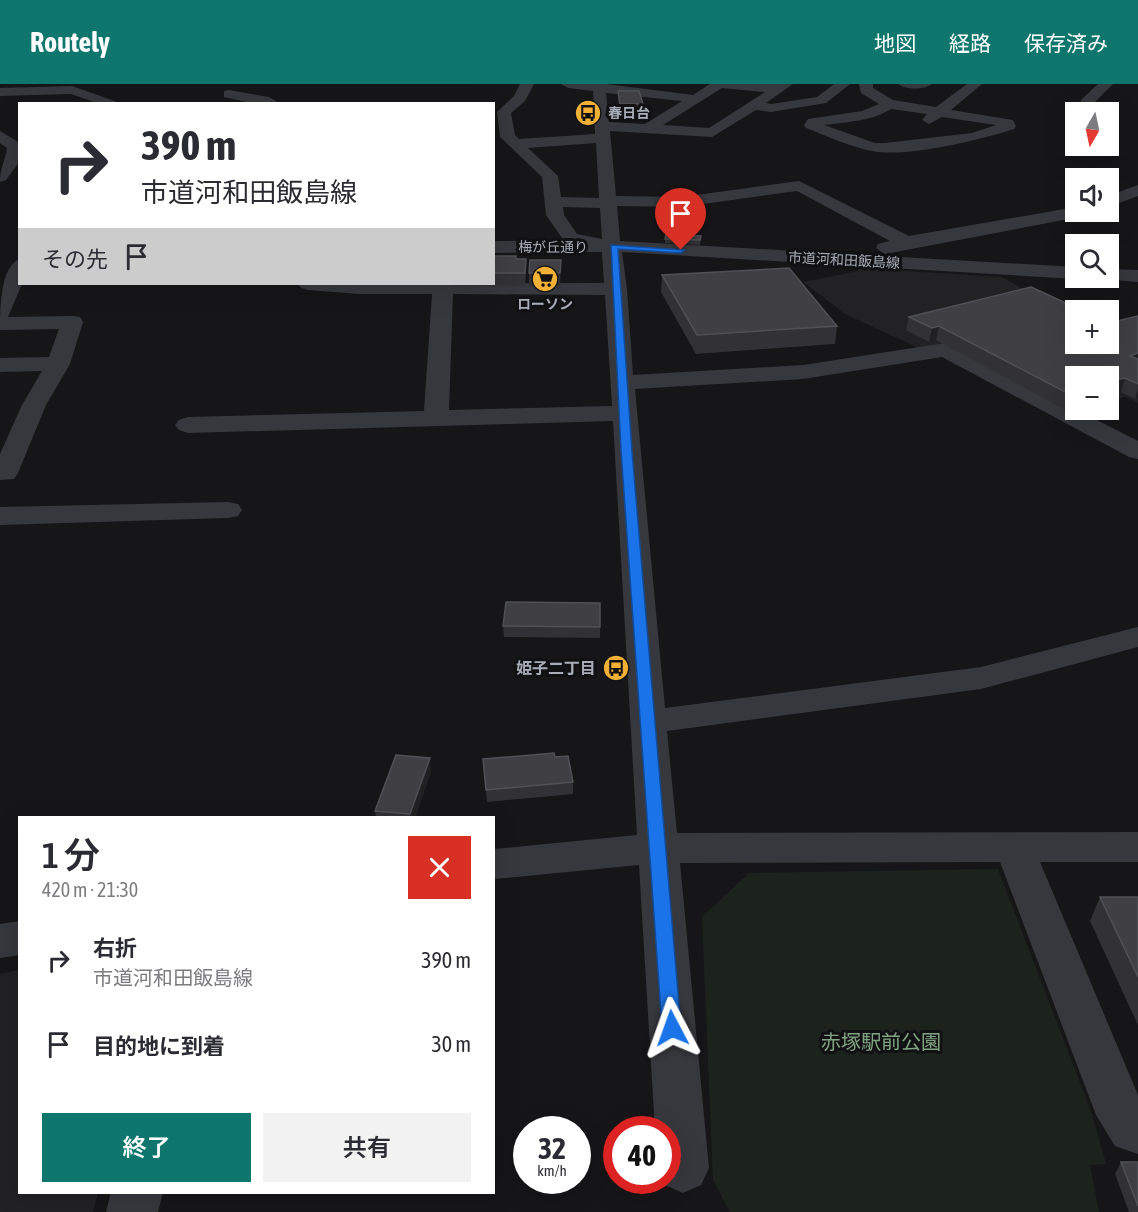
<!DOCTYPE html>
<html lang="ja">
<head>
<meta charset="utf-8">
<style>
  body { margin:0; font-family:"Asap Condensed","Noto Sans JP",sans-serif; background:#f2f2f3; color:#2b2b33; height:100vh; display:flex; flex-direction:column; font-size:22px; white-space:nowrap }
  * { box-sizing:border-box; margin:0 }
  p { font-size:20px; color:#7c7c81 }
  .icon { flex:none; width:33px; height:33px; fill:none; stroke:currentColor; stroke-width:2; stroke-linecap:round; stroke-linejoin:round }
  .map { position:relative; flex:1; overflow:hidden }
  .panel { position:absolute; left:18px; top:732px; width:477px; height:378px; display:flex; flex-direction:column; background:#fff; border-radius:0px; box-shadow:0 6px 24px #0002 }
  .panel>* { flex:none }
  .top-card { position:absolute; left:18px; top:18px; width:477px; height:183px; border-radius:0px; box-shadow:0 6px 24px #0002; background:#fff; color:#2b2b33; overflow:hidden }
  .needle { width:39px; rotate:189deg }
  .controls { position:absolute; left:1065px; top:18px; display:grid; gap:12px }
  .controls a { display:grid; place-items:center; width:54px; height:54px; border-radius:0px; background:#fff; box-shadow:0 6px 24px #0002; font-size:30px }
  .speed { position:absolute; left:513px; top:1032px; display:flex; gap:12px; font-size:30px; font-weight:700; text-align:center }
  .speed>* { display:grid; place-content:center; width:78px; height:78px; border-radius:50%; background:#fff; box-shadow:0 6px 24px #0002; line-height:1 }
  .speed small { font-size:15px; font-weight:400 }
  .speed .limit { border:9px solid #d22; background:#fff; color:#111 }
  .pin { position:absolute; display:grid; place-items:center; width:51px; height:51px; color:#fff; margin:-62px -26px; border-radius:50% 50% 50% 0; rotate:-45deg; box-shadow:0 0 6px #0007 }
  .pin .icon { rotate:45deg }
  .me { position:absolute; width:66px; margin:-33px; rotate:356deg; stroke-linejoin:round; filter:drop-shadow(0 0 4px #0008) }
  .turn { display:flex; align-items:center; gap:21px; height:126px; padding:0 24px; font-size:27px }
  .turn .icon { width:78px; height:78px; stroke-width:2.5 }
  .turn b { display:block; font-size:42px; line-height:51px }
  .then { display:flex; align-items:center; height:57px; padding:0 24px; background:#0003; gap:12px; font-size:22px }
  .round { display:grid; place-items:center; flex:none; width:63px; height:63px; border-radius:0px; background:#f2f2f3 }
  .head { display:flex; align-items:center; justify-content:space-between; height:102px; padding:0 24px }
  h1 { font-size:36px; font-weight:600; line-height:45px }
  .button { display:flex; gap:12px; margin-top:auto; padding:12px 24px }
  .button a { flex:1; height:69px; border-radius:0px; background:#0f766e; color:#fff; font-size:24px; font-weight:600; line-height:69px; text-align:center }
  .button a+a { background:#f2f2f3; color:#2b2b33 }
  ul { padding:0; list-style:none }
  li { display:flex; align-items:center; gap:18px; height:84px; padding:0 24px }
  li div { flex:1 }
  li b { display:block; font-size:22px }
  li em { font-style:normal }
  header { display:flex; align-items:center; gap:36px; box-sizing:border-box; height:84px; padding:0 30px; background:#0f766e; color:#fff }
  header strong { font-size:28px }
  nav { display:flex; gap:33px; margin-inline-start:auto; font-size:21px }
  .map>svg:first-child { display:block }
  .built { fill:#222225 }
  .green { fill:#1c231d }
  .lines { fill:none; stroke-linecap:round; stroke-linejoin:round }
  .minor { fill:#37383d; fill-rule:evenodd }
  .wall { fill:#323236 }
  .shaded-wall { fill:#212124 }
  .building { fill:#3f3f44; stroke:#4f5156; stroke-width:1.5 }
  .route { fill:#1a73e8; stroke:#114b97; stroke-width:1.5 }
  .labels { text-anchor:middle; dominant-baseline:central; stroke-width:6; stroke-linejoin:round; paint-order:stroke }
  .far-poi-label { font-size:14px; font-weight:bold; fill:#a8adb8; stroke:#111113; text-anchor:start }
  .far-street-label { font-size:14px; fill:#a8adb8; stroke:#111113 }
  .poi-label { font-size:16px; font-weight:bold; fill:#a8adb8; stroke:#111113; text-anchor:end }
  .near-park-label { font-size:20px; fill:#7fa381; stroke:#111113 }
</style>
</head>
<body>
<header>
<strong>Routely</strong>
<nav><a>地図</a><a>経路</a><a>保存済み</a></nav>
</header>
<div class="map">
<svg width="1138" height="1128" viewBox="0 0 1138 1128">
  <rect width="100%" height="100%" fill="#161618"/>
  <path class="built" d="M858 184 1002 193 1028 208 1076 260H1108L1109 237 1138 243V319L1125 313 1109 317 1108 292H1076L1077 326 1068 328 941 261 923 266 845 230 803 198 858 187Z
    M19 886 20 1108 98 1109 93 1128H0V890Z"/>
  <path class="green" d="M998 785 1091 1027 1106 1080 1090 1081 1099 1128H730L713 1096 702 833 749 789Z"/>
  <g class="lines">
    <path class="minor" d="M520 0H534L525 17 511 29 515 51 519 55 595 50 593 7 568 4 561 0H606L693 11 710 0H793L766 19 771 20 817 13 834 0H850L826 19 771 28 756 26 712 53 610 47 616 112 682 113 799 97 909 152 1076 123V128H1088L1079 133 885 170 876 164 878 160 890 157 797 107 682 123 617 122 620 157 1076 183V194H1082L1076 195 622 168 627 205 633 291 803 281 945 259 1138 357V375L1129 373 942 273 803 295 635 305 665 624 981 583 1138 543V563L981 605 667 647 677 749 1138 748V778H1040L1138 1011V1070L1115 1062 1096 1031 1000 778 680 779 709 1084 701 1101 683 1109 665 1101 663 1096H668V1046H655L639 781 494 795V765L637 751 613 337 188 349 179 346 175 341 179 336 188 333 424 327 432 210H359L308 206 301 204 298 200 604 199 602 168 494 169V157H564L546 131 542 93 500 53 497 28 514 12ZM722 4 765 8 709 44 663 41ZM606 9 682 17 645 40 609 38ZM596 59 599 114 561 113 558 92 528 64ZM563 123 600 124 602 155 577 150 564 131ZM453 210 605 211 612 322 449 326Z
      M859 0H873V4L893 16 936 23 967 0H982L951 26 1013 36 1016 42 1014 45C981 56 905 74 872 67 850 63 827 52 806 44L804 41 808 35 862 27 879 20 861 9ZM891 25 927 30 922 36 929 40 942 33 996 41 972 49 885 59H875L824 41C847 38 872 37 891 25Z
      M898 0H932C924 6 906 6 898 0Z
      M1098 0H1113L1091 22H1081V16Z
      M72 2 123 20H100L71 10 0 12V4Z
      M229 6 269 13 276 17 274 20H255L224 13V7Z
      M0 47 20 59V77L6 96 0 98C0 84 5 77 7 64L0 59Z
      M1138 101V112L1108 123V112Z
      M20 175V200H22L8 233 72 232 80 233 83 238 70 280 46 321 18 389 14 395 0 396V370L22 321 42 287 0 288V274L49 273 59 245 0 246C0 228 0 181 20 175Z
      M1108 185 1138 186V198L1101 195 1108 194Z
      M228 418 238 420 242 426 238 432 228 434 0 441V423Z
      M20 837V871L0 874V840Z
      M111 1108H163L158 1128H106Z"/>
  </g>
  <path class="wall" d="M618 7 643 20 642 27 620 26 618 14Z
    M701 152 700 161 665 159V155Z
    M494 172 516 175 526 188 525 202H454V200H494Z
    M561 176 560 202H529V189Z
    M662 191 837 242 835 260 696 270 661 208Z
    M1138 232V314L1135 315 1121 308 1064 325 936 256 929 258 906 246 909 233 1076 260Z
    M600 519V554L504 553 503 542Z
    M555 673 573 698V710L487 718 484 687Z
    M431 687 415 734H376L375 727Z
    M1100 813H1138V941L1090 837Z
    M1121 1078H1138V1128H1129L1115 1090Z"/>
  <path class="shaded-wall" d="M939 242 936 256 929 258 932 244Z
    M1138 269V282L1130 272Z
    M1125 294 1121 308 1108 312V298Z
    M1138 305V314L1135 315Z
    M1076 308V322L1064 325 1069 310Z
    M430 674 431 687 415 734H411L410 730Z"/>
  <path class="building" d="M618 7H639L643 20H620Z
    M666 150 701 152 700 156 665 155Z
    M494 172H516V175H526L525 189H494Z
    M530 176H561L560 189H529Z
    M789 184 837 242 697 251 662 191Z
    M1031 203 1081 226H1076V260H1108V239L1138 232V269L1130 272 1138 275V300L1125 294 1108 298V292H1076V308L1069 310 939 242 932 244 909 233Z
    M506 518 600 519V543L503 542Z
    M554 669 555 673 568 672 573 698 486 706 483 675Z
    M396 671 430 674 410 730 375 727Z
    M1100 813H1138V893Z
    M1121 1078H1138V1122Z"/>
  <path class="route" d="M611 161 685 166 681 169 618 165 632 367 681 944 678 950 672 952 665 950 662 944 621 367Z"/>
  <defs>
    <g id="bus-disc" transform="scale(1.35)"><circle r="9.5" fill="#f2b134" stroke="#111113"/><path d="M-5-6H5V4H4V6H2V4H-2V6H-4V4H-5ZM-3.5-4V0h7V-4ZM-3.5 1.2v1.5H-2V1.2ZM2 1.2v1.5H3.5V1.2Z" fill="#111"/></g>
    <g id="supermarket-disc" transform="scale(1.35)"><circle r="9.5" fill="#f2b134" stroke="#111113"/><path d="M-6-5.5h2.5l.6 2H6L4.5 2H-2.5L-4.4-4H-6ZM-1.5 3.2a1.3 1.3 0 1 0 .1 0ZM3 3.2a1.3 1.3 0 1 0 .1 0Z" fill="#111"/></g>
  </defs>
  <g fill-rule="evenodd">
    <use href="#bus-disc" x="588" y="29"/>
    <use href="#supermarket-disc" x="545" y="195"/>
    <use href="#bus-disc" x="616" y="584"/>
  </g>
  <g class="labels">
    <g class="far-poi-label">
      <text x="608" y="29">春日台</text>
      <text x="545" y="220" text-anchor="middle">ローソン</text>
    </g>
    <g class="far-street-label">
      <text x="553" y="163">梅が丘通り</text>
      <text transform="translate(844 176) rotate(3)">市道河和田飯島線</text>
    </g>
    <g class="poi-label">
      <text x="596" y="584">姫子二丁目</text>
    </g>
    <g class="near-park-label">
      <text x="881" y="957">赤塚駅前公園</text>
    </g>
  </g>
</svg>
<div class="controls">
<a><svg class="needle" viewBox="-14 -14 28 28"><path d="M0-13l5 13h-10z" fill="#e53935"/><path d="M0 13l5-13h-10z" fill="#7c7c81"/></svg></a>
<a><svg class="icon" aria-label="sound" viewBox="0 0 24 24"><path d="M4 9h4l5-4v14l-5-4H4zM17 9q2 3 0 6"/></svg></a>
<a><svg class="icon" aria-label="search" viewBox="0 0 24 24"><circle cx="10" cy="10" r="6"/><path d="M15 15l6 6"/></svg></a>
<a>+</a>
<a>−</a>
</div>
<div class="speed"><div>32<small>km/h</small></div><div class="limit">40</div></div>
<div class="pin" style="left:681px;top:166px;background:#d93025"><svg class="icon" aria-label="arrive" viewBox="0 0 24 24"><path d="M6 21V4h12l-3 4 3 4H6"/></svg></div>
<svg class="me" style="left:672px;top:944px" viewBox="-20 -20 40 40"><path d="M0-17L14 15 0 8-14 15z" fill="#1a73e8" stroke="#fff" stroke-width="4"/></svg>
<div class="top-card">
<div class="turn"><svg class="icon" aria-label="right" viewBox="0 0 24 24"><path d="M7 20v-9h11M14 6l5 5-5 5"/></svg><div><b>390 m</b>市道河和田飯島線</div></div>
<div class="then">その先<svg class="icon" aria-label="arrive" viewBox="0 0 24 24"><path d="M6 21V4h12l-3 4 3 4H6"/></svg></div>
</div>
<section class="panel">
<div class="head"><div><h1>1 分</h1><p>420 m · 21:30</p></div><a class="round" style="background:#d93025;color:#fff"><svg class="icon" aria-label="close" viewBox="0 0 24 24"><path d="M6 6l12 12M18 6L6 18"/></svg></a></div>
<ul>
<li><svg class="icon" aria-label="right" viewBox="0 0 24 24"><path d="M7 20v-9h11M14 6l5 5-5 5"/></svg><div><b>右折</b><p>市道河和田飯島線</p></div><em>390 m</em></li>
<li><svg class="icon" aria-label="arrive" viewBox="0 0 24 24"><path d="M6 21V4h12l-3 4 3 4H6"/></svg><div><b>目的地に到着</b></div><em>30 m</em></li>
</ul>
<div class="button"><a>終了</a><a>共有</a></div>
</section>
</div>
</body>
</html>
